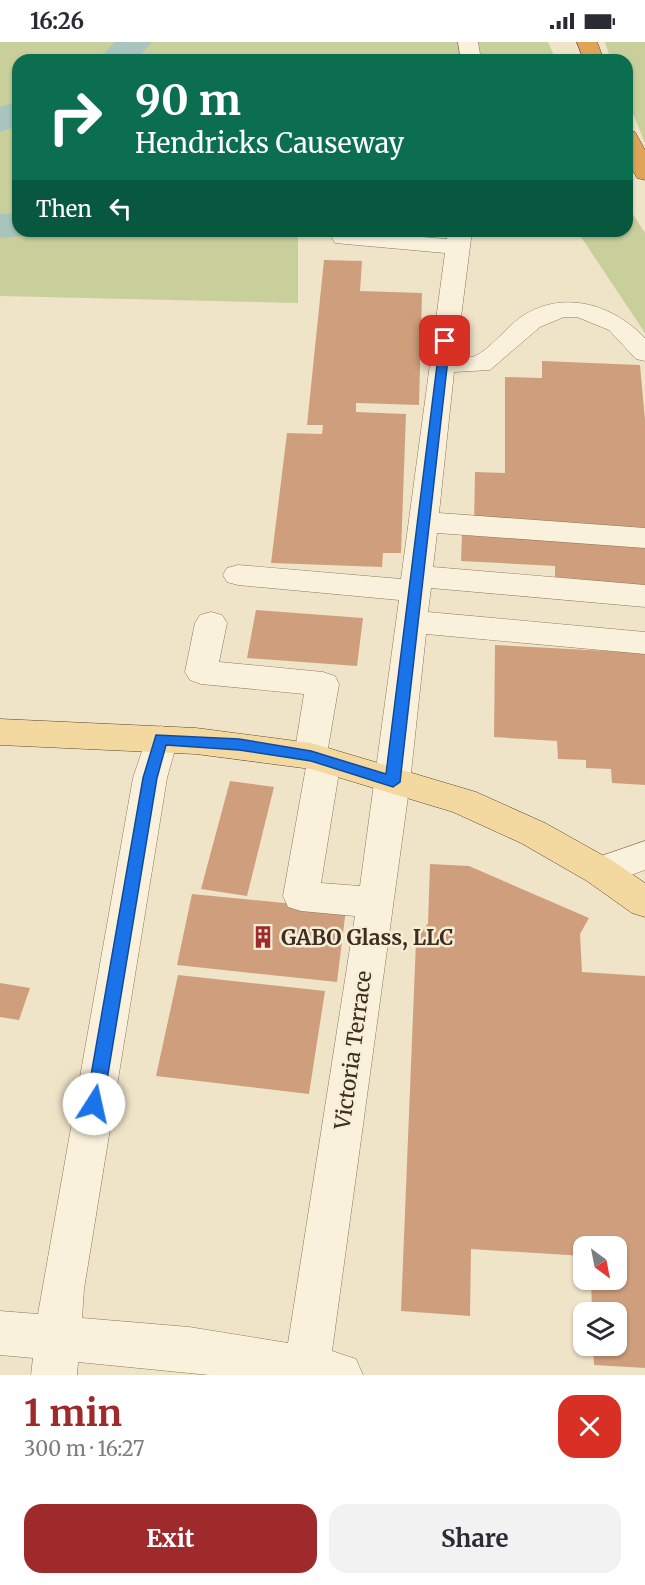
<!DOCTYPE html>
<html lang="en">
<head>
<meta charset="utf-8">
<style>
  body { margin:0; font-family:Merriweather,serif; background:#f2f2f3; color:#2b2b33; height:100vh; display:flex; flex-direction:column; font-size:22px; white-space:nowrap }
  * { box-sizing:border-box; margin:0 }
  p { font-size:20px; color:#7c7c81 }
  .icon { flex:none; width:33px; height:33px; fill:none; stroke:currentColor; stroke-width:2; stroke-linecap:round; stroke-linejoin:round }
  .map { position:relative; height:1333px; overflow:hidden }
  .sheet { display:flex; flex-direction:column; background:#fff; flex:1 }
  .sheet>* { flex:none }
  .banner { position:absolute; left:12px; top:12px; width:621px; height:183px; border-radius:18px; box-shadow:0 2px 4px #0004; background:#0b6e4f; color:#fff; overflow:hidden }
  .needle { width:39px; rotate:148deg }
  .controls { position:absolute; left:573px; top:1194px; display:grid; gap:12px }
  .controls a { display:grid; place-items:center; width:54px; height:54px; border-radius:12px; background:#fff; box-shadow:0 2px 4px #0004; font-size:30px }
  .pin { position:absolute; display:grid; place-items:center; width:51px; height:51px; color:#fff; margin:-26px; border-radius:12px; box-shadow:0 3px 9px #0006 }
  .me { position:absolute; width:66px; margin:-33px; rotate:10deg; stroke-linejoin:round; filter:drop-shadow(0 0 4px #0008) }
  .turn { display:flex; align-items:center; gap:21px; height:126px; padding:0 24px; font-size:27px }
  .turn .icon { width:78px; height:78px; stroke-width:2.5 }
  .turn b { display:block; font-size:42px; line-height:51px }
  .then { display:flex; align-items:center; height:57px; padding:0 24px; background:#0003; gap:12px; font-size:22px }
  .round { display:grid; place-items:center; flex:none; width:63px; height:63px; border-radius:18px; background:#f2f2f3 }
  .overview { display:flex; align-items:center; justify-content:space-between; height:102px; padding:0 24px }
  h1 { font-size:36px; font-weight:700; line-height:45px; color:#9e2a2b }
  .primary-button { display:flex; gap:12px; margin-top:auto; padding:12px 24px }
  .primary-button a { flex:1; height:69px; border-radius:18px; background:#9e2a2b; color:#fff; font-size:24px; font-weight:700; line-height:69px; text-align:center }
  .primary-button a+a { background:#f2f2f3; color:#2b2b33 }
  .status { display:flex; justify-content:space-between; align-items:center; height:42px; padding:0 30px; background:#fff; direction:ltr }
  .status svg { height:16px; fill:currentColor }
  .map>svg:first-child { display:block }
  .green { fill:#c9cf9b }
  .lines { fill:none; stroke-linecap:round; stroke-linejoin:round }
  .river { fill:#a9c4bc; fill-rule:evenodd }
  .building { fill:#cf9f7d }
  .minor-casing { stroke:#8d765c; stroke-width:1 }
  .major-casing { stroke:#5b4430; stroke-width:1 }
  .highway-casing { stroke:#5b4430; stroke-width:1 }
  .minor { fill:#faf1dc; fill-rule:evenodd }
  .major { fill:#f3d9a0; fill-rule:evenodd }
  .highway { fill:#e0a458; fill-rule:evenodd }
  .route { fill:#1a73e8; stroke:#114b97; stroke-width:1.5 }
  .labels { text-anchor:middle; dominant-baseline:central; stroke-width:5; stroke-linejoin:round; paint-order:stroke }
  .poi-label { font-size:21px; font-weight:bold; fill:#3d2e20; stroke:#f7eed8; text-anchor:start }
  .street-label { font-size:21px; fill:#3d2e20; stroke:#f7eed8 }
</style>
</head>
<body>
<div class="status"><b>16:26</b><svg viewBox="0 0 49 12"><path d="M0 12V9h3v3zM5 12V6h3v6zM10 12V3h3v9zM15 12V0h3v12zM26 1h20v11H26zM47 4h2v5h-2z"/></svg></div>
<div class="map">
<svg width="645" height="1333" viewBox="0 0 645 1333">
  <rect width="100%" height="100%" fill="#f0e4c8"/>
  <path class="green" d="M0 0H548L556 18H18V189H298V261L0 254Z
    M605 0H645V101L627 57V18H611Z
    M627 163 645 191V291L577 189H627Z"/>
  <g class="lines">
    <path class="river" d="M115 0H152L136 18H97Z
      M18 59V84L0 90V65Z
      M0 172H18V189H35L32 193 0 196Z"/>
  </g>
  <path class="building" d="M324 218 362 219 360 249 422 251 419 363 356 361V370L406 372 401 511H383L382 525 271 521 287 391 322 392 323 383H307Z
    M542 319 640 323 645 378V489L474 481 475 430 505 431V335L542 336Z
    M462 493 645 504V547L555 542V524L461 519Z
    M256 568 363 576 357 624 247 616Z
    M495 603 645 611V743L612 741 611 727 586 726V718L558 717 557 699 494 695Z
    M230 739 274 745 247 854 201 847Z
    M430 822 469 824 589 876 580 892 582 930 645 934V1326L594 1323 593 1304H616V1270H592L591 1238H616V1204H584V1214L471 1207 470 1274 401 1269 416 899 428 881Z
    M192 852 346 867 337 940 177 923Z
    M178 933 325 949 309 1052 156 1034Z
    M0 941 30 946 19 978 0 975Z"/>
  <g class="lines">
    <g class="minor-casing">
      <path id="minor" d="M458 0H478L481 18H461Z
        M347 189 447 197 448 189H472L456 314C461 314 470 316 475 314 489 308 507 285 521 275 563 247 612 262 645 296V319L636 317 609 288 577 275H564L540 285 490 328 454 330 439 471 645 486V506L437 491 433 525 645 543V565L431 546 428 570 645 590V612L426 592 410 740 332 1309 356 1317 363 1333H209L78 1320 77 1333H31L33 1316 0 1313V1269L38 1272 133 736 149 688 161 684 173 688 178 697 167 736 84 1247 82 1276 189 1285 288 1301 355 874 301 869 288 865 283 854 306 725 299 723 294 714 304 652 201 642 190 638 185 630 195 581 200 573 211 570 222 573 227 581 219 620 323 630 335 634 339 642 328 706 336 709 341 718 321 841 360 844 399 558 238 543 227 540 223 533 227 526 238 523 401 537 445 211 335 201 332 196 335 191Z
        M645 799V828L600 844 587 839 582 829 587 819Z"/>
    </g>
    <g class="major-casing">
      <path id="major" d="M0 677 196 686 311 701 476 750 545 781 613 819 645 841V875L632 871 587 839 521 801 453 770 311 727 196 712 0 703Z"/>
    </g>
    <g class="highway-casing">
      <path id="highway" d="M577 0H597L604 18H584Z
        M627 88 635 90 645 108V138L637 136 627 118Z"/>
    </g>
    <use href="#minor" class="minor"/>
    <use href="#major" class="major"/>
    <use href="#highway" class="highway"/>
  </g>
  <path class="route" d="M445 296 450 299 400 740 393 745 311 719 239 708 166 703 157 736 103 1062 100 1067 94 1069 88 1067 86 1062 143 736 156 693 239 697 311 709 386 732 440 299Z"/>
  <defs>
    <g id="building-bare" transform="scale(1.8)"><path d="M-4-6H4V6H1V3H-1V6H-4ZM-2.5-4.3h1.7v1.8h-1.7ZM.8-4.3h1.7v1.8H.8ZM-2.5-1h1.7V.8h-1.7ZM.8-1h1.7V.8H.8Z" fill="#9e2a2b" stroke="#f7eed8" stroke-width="2.5" paint-order="stroke"/></g>
  </defs>
  <g fill-rule="evenodd">
    <use href="#building-bare" x="263" y="895"/>
  </g>
  <g class="labels">
    <g class="poi-label">
      <text x="281" y="895">GABO Glass, LLC</text>
    </g>
    <g class="street-label">
      <text transform="translate(353 1008) rotate(-82)">Victoria Terrace</text>
    </g>
  </g>
</svg>
<div class="controls">
<a><svg class="needle" viewBox="-14 -14 28 28"><path d="M0-13l5 13h-10z" fill="#e53935"/><path d="M0 13l5-13h-10z" fill="#7c7c81"/></svg></a>
<a><svg class="icon" aria-label="layers" viewBox="0 0 24 24"><path d="M12 4l9 5-9 5-9-5zM3 14l9 5 9-5"/></svg></a>
</div>
<div class="pin" style="left:445px;top:299px;background:#d93025"><svg class="icon" aria-label="arrive" viewBox="0 0 24 24"><path d="M6 21V4h12l-3 4 3 4H6"/></svg></div>
<svg class="me" style="left:94px;top:1062px" viewBox="-20 -20 40 40"><circle r="19" fill="#fff"/><path d="M0-13L10 11 0 6-10 11z" fill="#1a73e8"/></svg>
<div class="banner">
<div class="turn"><svg class="icon" aria-label="right" viewBox="0 0 24 24"><path d="M7 20v-9h11M14 6l5 5-5 5"/></svg><div><b>90 m</b>Hendricks Causeway</div></div>
<div class="then">Then<svg class="icon" aria-label="left" viewBox="0 0 24 24"><path d="M17 20v-9H6M10 6l-5 5 5 5"/></svg></div>
</div>
</div>
<section class="sheet">
<div class="overview"><div><h1>1 min</h1><p>300 m · 16:27</p></div><a class="round" style="background:#d93025;color:#fff"><svg class="icon" aria-label="close" viewBox="0 0 24 24"><path d="M6 6l12 12M18 6L6 18"/></svg></a></div>
<div class="primary-button"><a>Exit</a><a>Share</a></div>
</section>
</body>
</html>
